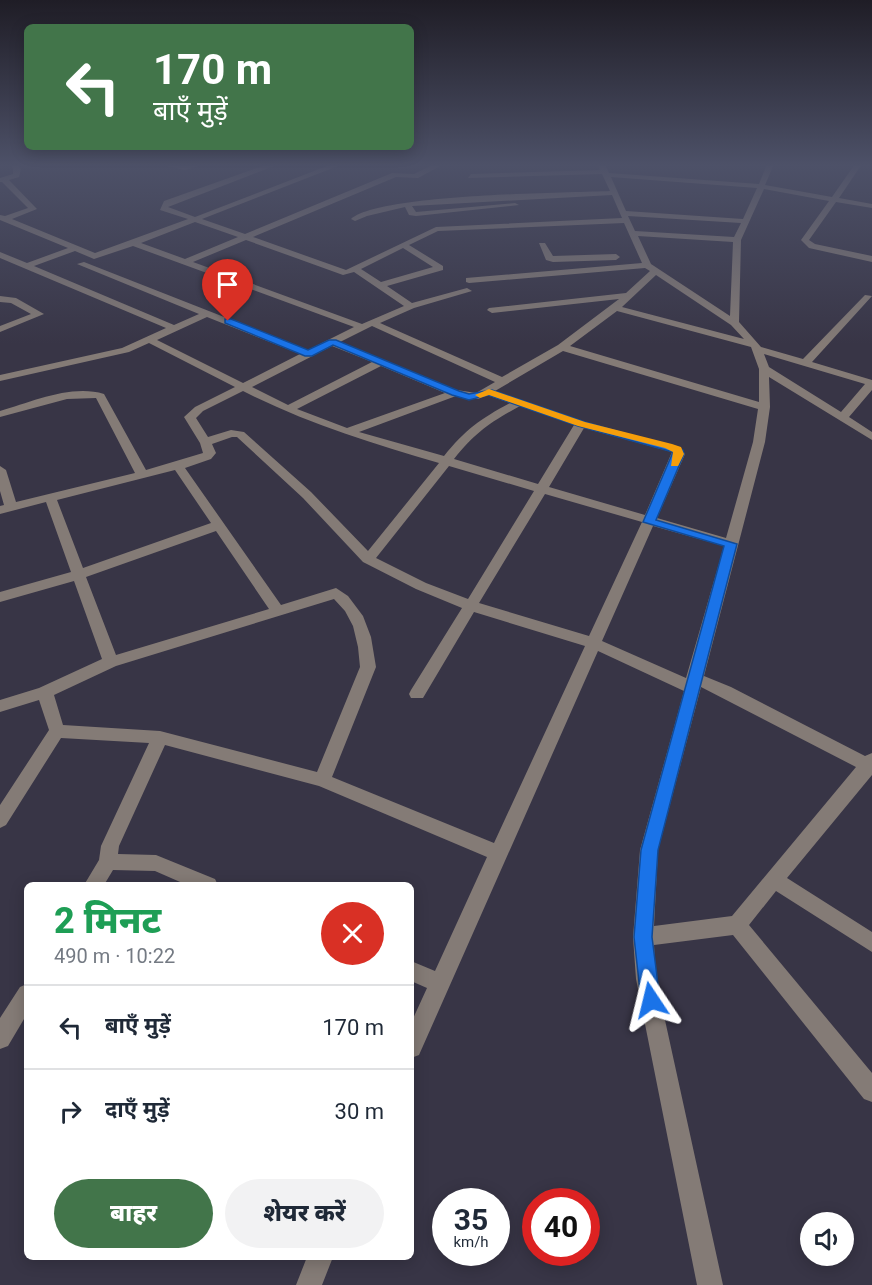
<!DOCTYPE html>
<html lang="hi">
<head>
<meta charset="utf-8">
<style>
  body { margin:0; font-family:Roboto,"Noto Sans Devanagari",sans-serif; background:#f2f2f3; color:#1f2937; height:100vh; display:flex; flex-direction:column; font-size:22px; white-space:nowrap }
  * { box-sizing:border-box; margin:0 }
  p { font-size:20px; color:#747a83 }
  .icon { flex:none; width:33px; height:33px; fill:none; stroke:currentColor; stroke-width:2; stroke-linecap:round; stroke-linejoin:round }
  .map { position:relative; flex:1; overflow:hidden }
  .sheet { position:absolute; left:24px; top:882px; width:390px; height:378px; display:flex; flex-direction:column; background:#fff; border-radius:9px; box-shadow:0 3px 15px #0003 }
  .sheet>* { flex:none }
  .banner { position:absolute; left:24px; top:24px; width:390px; height:126px; border-radius:9px; box-shadow:0 3px 15px #0003; background:#42754a; color:#fff; overflow:hidden }
  .fabs { position:absolute; left:800px; top:1212px; display:grid; gap:12px }
  .fabs a { display:grid; place-items:center; width:54px; height:54px; border-radius:50%; background:#fff; box-shadow:0 3px 15px #0003; font-size:30px }
  .speed { position:absolute; left:432px; top:1188px; display:flex; gap:12px; font-size:30px; font-weight:700; text-align:center }
  .speed>* { display:grid; place-content:center; width:78px; height:78px; border-radius:50%; background:#fff; box-shadow:0 3px 15px #0003; line-height:1 }
  .speed small { font-size:15px; font-weight:400 }
  .speed .limit { border:9px solid #d22; background:#fff; color:#111 }
  .pin { position:absolute; display:grid; place-items:center; width:51px; height:51px; color:#fff; margin:-62px -26px; border-radius:50% 50% 50% 0; rotate:-45deg; box-shadow:0 0 6px #0007 }
  .pin .icon { rotate:45deg }
  .me { position:absolute; width:66px; margin:-33px; rotate:350deg; stroke-linejoin:round; filter:drop-shadow(0 0 4px #0008) }
  .turn { display:flex; align-items:center; gap:21px; height:126px; padding:0 30px; font-size:27px }
  .turn .icon { width:78px; height:78px; stroke-width:2.5 }
  .turn b { display:block; font-size:42px; line-height:51px }
  .round { display:grid; place-items:center; flex:none; width:63px; height:63px; border-radius:32px; background:#f2f2f3 }
  .overview { display:flex; align-items:center; justify-content:space-between; height:102px; padding:0 30px }
  h1 { font-size:36px; font-weight:800; line-height:45px; color:#1e9e55 }
  .primary-button { display:flex; gap:12px; margin-top:auto; padding:12px 30px }
  .primary-button a { flex:1; height:69px; border-radius:36px; background:#42754a; color:#fff; font-size:24px; font-weight:800; line-height:69px; text-align:center }
  .primary-button a+a { background:#f2f2f3; color:#1f2937 }
  ul { padding:0; list-style:none }
  li { display:flex; align-items:center; gap:18px; height:84px; padding:0 30px; border-top:2px solid #e0e1e3 }
  li div { flex:1 }
  li b { display:block; font-size:22px }
  li em { font-style:normal }
  .map>svg:first-child { display:block }
  .lines { fill:none; stroke-linecap:round; stroke-linejoin:round }
  .minor { fill:#847b76; fill-rule:evenodd }
  .route { fill:#1a73e8; stroke:#114b97; stroke-width:1.5 }
  .slow { fill:#f59e0b }
</style>
</head>
<body>
<div class="map">
<svg width="872" height="1285" viewBox="0 0 872 1285">
  <rect width="100%" height="100%" fill="#383546"/>
  <g class="lines">
    <path class="minor" d="M10 164H17L21 169 19 177 9 180 37 209 12 219 95 253 188 219 160 210 164 201 268 164H279L168 207 195 217 332 164H343L202 219 245 234 392 173 414 174 434 164H444L418 178 396 177 253 237 346 270 436 227 622 218 612 195 412 206 416 212 515 203 519 205 416 216 409 215 405 207 367 216 355 221 351 219C380 194 562 193 610 191L602 174 468 178 471 174 600 170 598 164H605L609 173 759 184 767 164H774L765 185 832 197 855 164H862L839 198 872 204V208L836 202 809 240 815 244 872 256V262L809 248 801 240 829 201 764 189 741 240 739 322 761 347 803 359 865 295 872 296 812 362 872 380V390L849 417 872 432V440L769 377 770 407 765 442 704 676 731 687 865 756 872 753V775L787 878 872 932V952L776 891 749 925 872 1073V1102L864 1099 733 935 654 945 656 979 723 1285H697L636 979 633 937 640 850 684 691 598 651 419 1055 411 1058V1023L427 988 411 981V961L435 971 487 857 319 786 165 745 119 846 118 854 156 855 215 879 218 885H187L155 871 113 870 104 885H84L99 860 101 846 149 743 61 738 6 825 0 828V805L49 730 39 700 0 712V700L39 688 102 659 74 581 0 602V592L71 572 46 502 0 514V506L4 505 0 491V466L6 470 16 502 135 473 96 398 67 399 0 417V411C32 402 71 384 104 394L146 470 203 453 200 443 184 417 195 407 235 387 149 343 129 352 0 381V375L122 348 166 328 0 258V252L27 263 68 248 0 220V215L5 216 28 208 2 182H0V178L13 174V169ZM611 177 757 188 743 219 626 211ZM628 216 741 223 734 237 635 231ZM195 222 238 237 185 259 141 243ZM624 223 642 263 466 278V282L469 283 645 268 650 271 626 293 489 308 487 310 492 313 619 299 558 345 502 377 380 323 414 308 472 291 467 288 412 303 387 286 443 270V266L409 245 438 231ZM638 236 733 242 730 316 651 264ZM246 240 343 275 354 272 404 306 362 324 193 262ZM133 246 354 327 308 350 84 262 77 264 199 314 174 325 34 266 75 251 94 259ZM403 248 433 267 381 282 361 269ZM656 275 731 325 744 339 622 307ZM617 311 751 347 759 369V402L570 346ZM207 317 300 354 243 383 157 340ZM372 326 495 382 476 393 457 390 340 342ZM332 346 372 362 288 405 252 387ZM563 351 758 409 753 442 726 538 657 518 685 454 681 448 585 422 495 391ZM764 354 865 384 841 412 769 367ZM381 366 445 393 347 428 297 409ZM243 391C306 423 371 443 439 463L368 551 311 492 244 432 231 430 208 437 196 418 203 411ZM487 395 510 403C480 419 465 430 444 456L359 432 456 396 478 399ZM520 406 574 425 538 484 454 459C476 432 489 423 520 406ZM584 428 672 452 645 515 549 487ZM232 437H237L303 498 363 562 416 589 462 608 411 690 409 694 411 698H423L474 612 585 646 494 843 332 777 376 667 371 637 363 616 348 596 336 588 281 605 185 468 211 459 216 453 212 444ZM449 466 534 491 468 599 426 583 376 558ZM175 470 211 523 83 568 57 500ZM545 494 642 522 589 636 479 603ZM653 526 724 546 686 678 602 641ZM216 531 269 609 116 655 86 577ZM334 599 345 611 353 626 358 647 360 667 317 772 160 731 63 725 54 695 116 666ZM701 687 856 767 732 916 654 926 658 850Z
      M157 164H204L185 170Z
      M539 243H545L553 256 616 254 620 257 616 260 553 262 546 260Z
      M0 296 16 298 44 314 0 332V326L31 314 11 303 0 302Z
      M27 984V1014L8 1046 0 1049V1018L20 987Z
      M307 1257H333L322 1285H296Z"/>
  </g>
  <linearGradient id="sky" x2="0" y2="1"><stop stop-color="#1f1d26"/><stop offset="0.48" stop-color="#4d5168"/><stop offset="1" stop-color="#4d5168" stop-opacity="0"/></linearGradient>
  <rect width="872" height="344" fill="url(#sky)"/>
  <path class="route" d="M225 319H231L308 350 329 340H336L459 391 469 394 492 390 585 422 683 450 684 454 656 520 737 544 658 850 652 937 660 1000 657 1007 651 1010 644 1007 641 1000 634 937 641 850 724 546 643 522 673 452 578 426 488 395 469 400 452 395 333 345 312 356H305L225 323Z"/>
  <path class="slow" d="M489 389 585 422 672 444 681 447 684 454 678 466H671L673 452 665 448 578 426 489 395 480 398 475 395Z"/>
</svg>
<div class="fabs">
<a><svg class="icon" aria-label="sound" viewBox="0 0 24 24"><path d="M4 9h4l5-4v14l-5-4H4zM17 9q2 3 0 6"/></svg></a>
</div>
<div class="speed"><div>35<small>km/h</small></div><div class="limit">40</div></div>
<div class="pin" style="left:228px;top:321px;background:#d93025"><svg class="icon" aria-label="arrive" viewBox="0 0 24 24"><path d="M6 21V4h12l-3 4 3 4H6"/></svg></div>
<svg class="me" style="left:651px;top:1000px" viewBox="-20 -20 40 40"><path d="M0-17L14 15 0 8-14 15z" fill="#1a73e8" stroke="#fff" stroke-width="4"/></svg>
<div class="banner">
<div class="turn"><svg class="icon" aria-label="left" viewBox="0 0 24 24"><path d="M17 20v-9H6M10 6l-5 5 5 5"/></svg><div><b>170 m</b>बाएँ मुड़ें</div></div>
</div>
<section class="sheet">
<div class="overview"><div><h1>2 मिनट</h1><p>490 m · 10:22</p></div><a class="round" style="background:#d93025;color:#fff"><svg class="icon" aria-label="close" viewBox="0 0 24 24"><path d="M6 6l12 12M18 6L6 18"/></svg></a></div>
<ul>
<li><svg class="icon" aria-label="left" viewBox="0 0 24 24"><path d="M17 20v-9H6M10 6l-5 5 5 5"/></svg><div><b>बाएँ मुड़ें</b></div><em>170 m</em></li>
<li><svg class="icon" aria-label="right" viewBox="0 0 24 24"><path d="M7 20v-9h11M14 6l5 5-5 5"/></svg><div><b>दाएँ मुड़ें</b></div><em>30 m</em></li>
</ul>
<div class="primary-button"><a>बाहर</a><a>शेयर करें</a></div>
</section>
</div>
</body>
</html>
